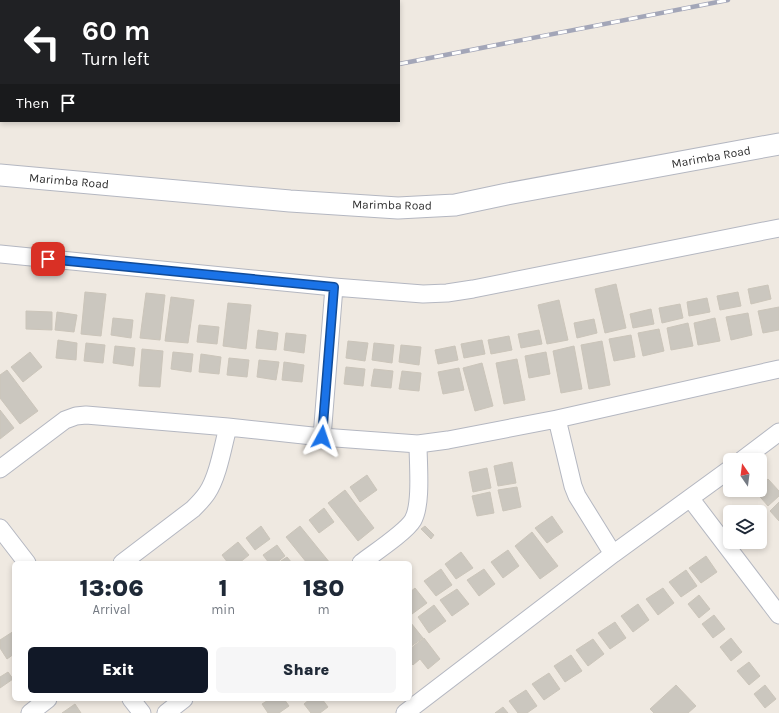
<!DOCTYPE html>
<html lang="en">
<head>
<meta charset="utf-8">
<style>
  body { margin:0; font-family:Karla,sans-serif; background:#f6f6f7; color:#1f2937; height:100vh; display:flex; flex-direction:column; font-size:15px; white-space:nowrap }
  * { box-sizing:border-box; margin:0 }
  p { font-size:13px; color:#747a83 }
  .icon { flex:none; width:22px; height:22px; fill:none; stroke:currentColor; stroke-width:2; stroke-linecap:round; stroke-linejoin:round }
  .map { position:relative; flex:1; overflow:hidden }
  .panel { position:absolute; left:12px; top:561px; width:400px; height:140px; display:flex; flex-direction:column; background:#fff; border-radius:6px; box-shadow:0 2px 6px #0003 }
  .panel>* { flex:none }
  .guide { position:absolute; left:0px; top:0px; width:400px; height:122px; box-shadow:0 2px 6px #0003; background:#202124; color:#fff; overflow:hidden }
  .needle { width:26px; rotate:346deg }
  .controls { position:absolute; left:723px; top:453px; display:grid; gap:8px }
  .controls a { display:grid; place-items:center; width:44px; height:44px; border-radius:6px; background:#fff; box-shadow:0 2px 6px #0003; font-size:20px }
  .pin { position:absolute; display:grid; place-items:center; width:34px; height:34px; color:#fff; margin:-17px; border-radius:8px; box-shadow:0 2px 6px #0006 }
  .me { position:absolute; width:44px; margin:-22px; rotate:5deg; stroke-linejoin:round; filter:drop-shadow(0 0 3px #0008) }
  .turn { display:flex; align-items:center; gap:14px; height:84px; padding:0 16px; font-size:18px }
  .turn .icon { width:52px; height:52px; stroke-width:2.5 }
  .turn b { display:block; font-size:28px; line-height:34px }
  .then { display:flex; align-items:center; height:38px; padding:0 16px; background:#0003; gap:8px; font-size:15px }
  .eta { display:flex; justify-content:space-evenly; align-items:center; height:68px; text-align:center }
  .eta b { font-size:24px; font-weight:800; line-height:28px }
  .primary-button { display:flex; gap:8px; margin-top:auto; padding:8px 16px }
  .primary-button a { flex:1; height:46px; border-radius:6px; background:#111827; color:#fff; font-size:16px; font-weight:800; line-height:46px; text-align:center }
  .primary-button a+a { background:#f6f6f7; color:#1f2937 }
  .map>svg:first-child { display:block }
  .building { fill:#cbc7bf; stroke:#cbc5ba }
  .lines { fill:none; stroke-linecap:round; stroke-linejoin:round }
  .minor-casing { stroke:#b4b7c1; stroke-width:19 }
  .tertiary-casing { stroke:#b4b7c1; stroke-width:23 }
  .minor { stroke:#fff; stroke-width:17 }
  .tertiary { stroke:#fff; stroke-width:21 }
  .rail-casing { stroke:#a3a6b8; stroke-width:4.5 }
  .rail { stroke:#fff; stroke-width:3; stroke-dasharray:9; stroke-linecap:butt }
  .route-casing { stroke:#114b97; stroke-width:10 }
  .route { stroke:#1a73e8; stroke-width:7 }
  .labels { text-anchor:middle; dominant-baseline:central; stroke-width:3.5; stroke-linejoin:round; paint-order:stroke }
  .street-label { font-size:12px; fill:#2e2e2e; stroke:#fff }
</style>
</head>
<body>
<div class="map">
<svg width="779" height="713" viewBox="0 0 779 713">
  <rect width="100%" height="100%" fill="#efe9e1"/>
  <path class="building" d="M616 284 626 328 605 333 595 289Z
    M768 285 771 299 751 304 748 289Z
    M85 292 106 294 101 336 81 334Z
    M738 292 741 306 720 310 717 296Z
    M146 293 165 295 160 340 140 338Z
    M171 297 194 300 188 343 165 341Z
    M707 298 710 312 689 316 687 302Z
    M559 300 568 340 547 344 538 305Z
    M228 303 251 305 246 349 223 346Z
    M680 304 683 318 662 323 659 308Z
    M779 307V330L763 333 758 311Z
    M651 309 654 324 633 328 630 314Z
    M26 311 52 312V330L26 329Z
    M57 312 77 315 74 332 55 330Z
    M748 313 752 335 731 340 726 317Z
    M113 318 133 320 131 338 111 335Z
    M715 318 720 341 698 345 694 323Z
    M594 319 597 333 577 338 574 323Z
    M688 323 693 346 671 350 667 328Z
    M199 325 219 327 217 344 197 342Z
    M659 329 664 351 643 356 638 333Z
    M258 330 278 333 276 350 256 348Z
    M539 330 542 344 521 348 518 334Z
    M286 333 306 335 304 353 284 350Z
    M631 335 635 357 614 361 609 339Z
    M509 336 512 350 491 354 488 340Z
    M58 340 77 343 76 360 56 358Z
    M482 340 485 354 464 358 461 344Z
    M348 341 368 343 365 361 346 358Z
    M602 341 610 385 589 389 581 345Z
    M86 343 105 345 103 363 84 361Z
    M374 343 394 345 392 363 372 360Z
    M401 345 421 347 419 365 399 362Z
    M115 346 135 348 133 366 113 363Z
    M455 346 458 360 438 364 435 350Z
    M574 346 582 389 561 393 553 351Z
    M142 349 163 351 160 387 139 386Z
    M30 352 42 367 23 382 11 367Z
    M173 352 193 354 191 372 171 369Z
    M546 352 550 374 529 378 525 356Z
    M201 354 221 357 219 374 199 372Z
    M229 358 249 360 247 377 227 375Z
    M517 359 525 400 504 404 496 363Z
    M259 360 279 362 276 380 257 377Z
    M284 362 304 365 302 382 282 380Z
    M482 363 493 406 475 411 463 368Z
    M346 367 365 369 363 386 344 384Z
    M459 368 464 390 443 394 438 372Z
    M374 369 393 371 391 388 371 386Z
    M7 370 38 411 20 424 0 398V375Z
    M402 371 421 373 419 391 399 389Z
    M0 410 14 428 0 439Z
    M512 462 516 483 498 486 494 466Z
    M487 468 491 488 473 492 469 472Z
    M367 475 377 490 360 502 350 487Z
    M768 479 779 491V496L768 506 755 491 760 490V486Z
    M517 487 521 507 503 511 498 490Z
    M345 490 374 528 358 541 328 503Z
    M490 492 494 513 477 516 472 496Z
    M779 502V521L770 511Z
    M324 508 334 522 319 533 309 520Z
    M552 516 563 532 547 543 535 528Z
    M261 526 270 539 255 550 246 538Z
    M300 526 330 563H307L286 537Z
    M425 526 434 535 431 539 421 529Z
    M532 532 558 566 540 579 515 546Z
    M238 542 249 555 239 563H228L222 555Z
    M277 545 285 556 276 563H269L263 555Z
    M508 550 519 566 503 578 491 562Z
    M461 552 473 568 456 579 445 564Z
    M706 556 717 572 701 583 689 568Z
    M287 557 292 563H278Z
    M441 569 452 585 436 596 424 581Z
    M484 569 495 584 479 596 467 580Z
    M686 570 697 586 681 597 669 582Z
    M415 588 427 603 412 614 410 611V592Z
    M663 588 674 603 658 615 646 599Z
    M457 589 469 604 452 616 440 600Z
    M699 595 710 609 699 618 688 604Z
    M638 604 649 620 633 632 621 616Z
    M434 605 446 621 429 633 418 617Z
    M714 615 725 629 713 638 702 624Z
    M615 622 626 638 610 649 598 633Z
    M411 623 423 638 410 647V624Z
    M14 631V654L7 659 0 648V640Z
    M424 638 440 659 428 669 420 659 413 665 410 662V649Z
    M731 638 742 652 731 661 720 647Z
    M593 639 604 654 588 666 576 650Z
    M571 655 582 671 565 682 554 666Z
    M749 662 760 676 749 685 737 671Z
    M8 672 13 679 0 688V677Z
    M549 673 560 689 544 700 532 684Z
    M676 685 696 706 688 713H654L650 709Z
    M765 685 776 699 765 708 754 694Z
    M526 690 537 706 527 713H518L509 701Z
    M270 699H284L289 706 279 713H268L262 704Z
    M310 699H322L328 707 320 713H311L304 704Z
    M75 704 81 713H62Z
    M503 707 508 713H495Z"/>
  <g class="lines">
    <g class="minor-casing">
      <path id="minor" d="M0 254 334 287 423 294 447 293 473 289 779 228
        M557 419 573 486 577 496 613 554
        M322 437 334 287
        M742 460 779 432
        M0 469 65 420 76 416 86 415 228 427 322 437 418 444 448 440 557 419 779 369
        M690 498 779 615
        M0 528 27 563
        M122 563 193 509C198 504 203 499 207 493 218 477 223 446 228 427
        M361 563C374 553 406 532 413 520 422 504 418 463 418 444
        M131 699 142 713
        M30 713 48 699
        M166 713 184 699
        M405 713 613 554 730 469"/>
    </g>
    <g class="tertiary-casing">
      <path id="tertiary" d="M0 175 290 201 398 208 455 205 507 194 779 144"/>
    </g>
    <use href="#minor" class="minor"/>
    <use href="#tertiary" class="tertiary"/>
    <g class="rail-casing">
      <path id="rail" d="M399 64 728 0
        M0 76H1"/>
    </g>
    <use href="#rail" class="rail"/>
  </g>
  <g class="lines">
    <g class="route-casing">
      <path id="route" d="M48 259 334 287 322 437"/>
    </g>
    <use href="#route" class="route"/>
  </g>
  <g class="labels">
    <g class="street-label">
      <text transform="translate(711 157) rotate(-10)">Marimba Road</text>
      <text transform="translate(69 181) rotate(5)">Marimba Road</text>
      <text transform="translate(392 205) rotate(1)">Marimba Road</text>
    </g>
  </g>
</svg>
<div class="controls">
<a><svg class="needle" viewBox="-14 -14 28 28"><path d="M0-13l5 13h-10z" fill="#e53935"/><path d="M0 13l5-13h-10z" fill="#747a83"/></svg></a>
<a><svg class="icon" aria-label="layers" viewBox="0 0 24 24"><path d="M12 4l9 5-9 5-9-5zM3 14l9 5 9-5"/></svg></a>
</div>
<div class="pin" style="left:48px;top:259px;background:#d93025"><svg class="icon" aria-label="arrive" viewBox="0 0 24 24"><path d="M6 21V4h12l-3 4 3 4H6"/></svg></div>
<svg class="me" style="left:322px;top:437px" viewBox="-20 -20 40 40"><path d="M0-17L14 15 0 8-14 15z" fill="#1a73e8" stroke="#fff" stroke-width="4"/></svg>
<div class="guide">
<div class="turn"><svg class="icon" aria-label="left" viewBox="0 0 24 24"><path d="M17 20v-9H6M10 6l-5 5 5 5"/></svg><div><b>60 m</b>Turn left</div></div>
<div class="then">Then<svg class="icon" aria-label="arrive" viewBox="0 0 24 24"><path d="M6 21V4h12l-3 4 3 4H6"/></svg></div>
</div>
<section class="panel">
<div class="eta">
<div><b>13:06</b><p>Arrival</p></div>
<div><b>1</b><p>min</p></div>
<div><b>180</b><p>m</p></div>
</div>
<div class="primary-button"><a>Exit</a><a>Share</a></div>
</section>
</div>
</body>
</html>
